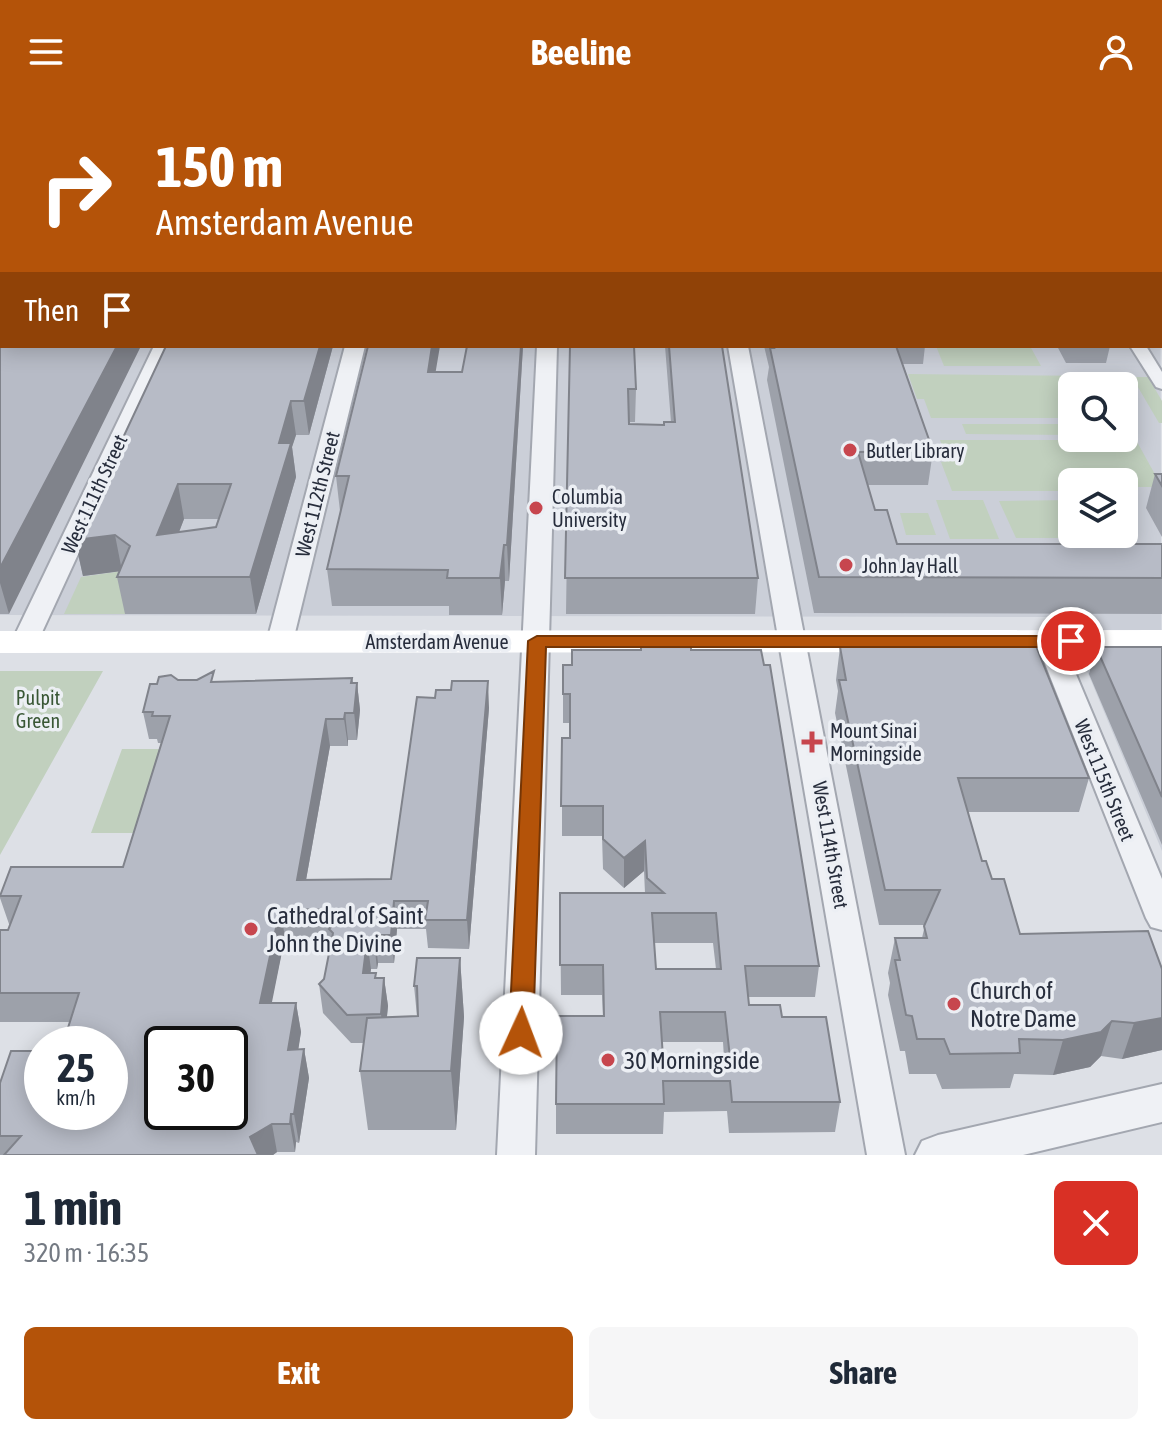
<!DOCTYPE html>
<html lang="en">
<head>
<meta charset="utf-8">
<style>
  body { margin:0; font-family:"Asap Condensed",sans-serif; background:#f6f6f7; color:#1f2937; height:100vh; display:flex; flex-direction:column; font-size:30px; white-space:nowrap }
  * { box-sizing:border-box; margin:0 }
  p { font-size:26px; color:#747a83 }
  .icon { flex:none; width:44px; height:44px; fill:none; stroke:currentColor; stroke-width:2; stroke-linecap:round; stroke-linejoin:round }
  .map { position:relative; height:1051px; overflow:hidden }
  .sheet { display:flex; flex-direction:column; background:#fff; flex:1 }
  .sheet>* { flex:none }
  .banner { position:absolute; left:0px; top:0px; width:1162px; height:244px; box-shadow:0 4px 20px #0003; background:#b45309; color:#fff; overflow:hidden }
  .fabs { position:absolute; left:1058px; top:268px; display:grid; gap:16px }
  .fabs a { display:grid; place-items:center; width:80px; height:80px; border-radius:12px; background:#fff; box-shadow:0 4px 20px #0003; font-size:40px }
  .speed { position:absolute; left:24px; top:922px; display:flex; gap:16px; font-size:40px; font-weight:700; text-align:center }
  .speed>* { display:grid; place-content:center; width:104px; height:104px; border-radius:50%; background:#fff; box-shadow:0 4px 20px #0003; line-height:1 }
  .speed small { font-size:20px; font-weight:400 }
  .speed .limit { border:4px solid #111; border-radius:12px; background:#fff; color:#111 }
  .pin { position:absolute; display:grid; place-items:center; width:68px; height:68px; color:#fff; margin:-34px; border:4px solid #fff; border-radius:50%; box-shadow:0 2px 8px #0007 }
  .me { position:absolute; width:88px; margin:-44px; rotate:2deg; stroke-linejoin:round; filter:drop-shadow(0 0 6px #0008) }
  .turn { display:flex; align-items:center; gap:28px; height:168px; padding:0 24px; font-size:36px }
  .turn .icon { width:104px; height:104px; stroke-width:2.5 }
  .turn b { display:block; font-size:56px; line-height:68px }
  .then { display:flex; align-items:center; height:76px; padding:0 24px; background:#0003; gap:16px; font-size:30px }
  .round { display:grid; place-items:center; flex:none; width:84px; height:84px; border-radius:12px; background:#f6f6f7 }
  .summary { display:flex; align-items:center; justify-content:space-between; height:136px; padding:0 24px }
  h1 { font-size:48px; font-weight:700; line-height:60px }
  .primary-button { display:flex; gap:16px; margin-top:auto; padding:16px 24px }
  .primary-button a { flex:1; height:92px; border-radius:12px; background:#b45309; color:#fff; font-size:32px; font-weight:700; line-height:92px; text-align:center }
  .primary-button a+a { background:#f6f6f7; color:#1f2937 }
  header { display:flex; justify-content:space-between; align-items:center; height:104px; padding:0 24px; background:#b45309; color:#fff; font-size:36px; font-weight:700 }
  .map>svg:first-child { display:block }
  .built { fill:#cbcfd8; fill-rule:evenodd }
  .green { fill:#c1d0be }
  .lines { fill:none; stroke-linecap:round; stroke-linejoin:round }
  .pedestrian-casing { stroke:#a3a7b0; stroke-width:4 }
  .minor-casing { stroke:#a3a7b0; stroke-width:4 }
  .tertiary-casing { stroke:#a3a7b0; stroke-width:4 }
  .primary-casing { stroke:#9da3b1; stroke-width:4 }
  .pedestrian { fill:#eff1f5; fill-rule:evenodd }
  .minor { fill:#eff1f5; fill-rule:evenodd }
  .tertiary { fill:#eff1f5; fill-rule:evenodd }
  .secondary { fill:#fff; fill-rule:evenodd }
  .primary { fill:#fff; fill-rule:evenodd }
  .wall { fill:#9da1aa; fill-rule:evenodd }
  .shaded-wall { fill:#80838b }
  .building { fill:#b7bbc6; stroke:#80838b; stroke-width:2; fill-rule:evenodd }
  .route { fill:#b45309; stroke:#753606; stroke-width:2 }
  .poi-dot { fill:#c7464e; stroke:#eceff4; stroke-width:3 }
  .labels { text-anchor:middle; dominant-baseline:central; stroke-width:7; stroke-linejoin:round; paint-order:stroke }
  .poi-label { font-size:20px; fill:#272d3c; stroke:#eceff4; text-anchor:start }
  .street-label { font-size:20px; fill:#272d3c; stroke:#eceff4 }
  .park-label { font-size:20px; fill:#395735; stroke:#eceff4 }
  .near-poi-label { font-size:24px; fill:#272d3c; stroke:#eceff4; text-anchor:start }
</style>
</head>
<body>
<header><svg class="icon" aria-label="menu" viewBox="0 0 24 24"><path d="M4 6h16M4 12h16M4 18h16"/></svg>Beeline<svg class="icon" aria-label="person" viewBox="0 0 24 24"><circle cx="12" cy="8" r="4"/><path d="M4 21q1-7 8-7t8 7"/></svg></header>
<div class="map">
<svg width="1162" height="1051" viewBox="0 0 1162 1051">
  <rect width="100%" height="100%" fill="#dde0e6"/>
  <path class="built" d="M1160 37 1162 747 1087 567 1060 513 0 511V241L1160 242ZM1072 282H1124V334H1072ZM1072 378H1124V430H1072Z"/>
  <path class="green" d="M0 0H1162V22L1160 2H2L0 34Z
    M936 242H1030L1041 262H944Z
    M908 270 1100 272 1105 282H1072V314H931L924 295H917Z
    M1132 273H1148L1162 297V319H1159Z
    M962 320H1072V331L966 330Z
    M940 336H1136L1162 383H1124V378H1072V387H952L941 358 948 357Z
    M936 396H983L999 435H950Z
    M1072 396V430H1120L1122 434H1016L999 397Z
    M900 409H928L936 431H906Z
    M143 464 125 510H64L81 473Z
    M0 567H103L0 751Z
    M122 645H168L143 729H91Z"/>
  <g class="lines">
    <g class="pedestrian-casing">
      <path id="pedestrian" d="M1130 242H1146L1162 268V285L1156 283Z"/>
    </g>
    <g class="minor-casing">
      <path id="minor" d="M154 242H174L38 537 34 543H16L12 537Z
        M345 242H365L293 537 289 543H271L267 537Z
        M537 242H557L535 1051H497Z
        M728 242H748L905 1051H867Z
        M1049 529 1058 531 1062 537 1162 775V826L1151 823 1146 814 1036 537 1040 531Z"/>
    </g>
    <g class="tertiary-casing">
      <path id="tertiary" d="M1162 980V1018L1023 1051H915L922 1037 938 1031Z"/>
    </g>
    <g class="primary-casing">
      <path id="primary" d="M0 154H2V170H0Z
        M1160 155H1162V171H1160Z"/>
    </g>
    <use href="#pedestrian" class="pedestrian"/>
    <use href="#minor" class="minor"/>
    <use href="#tertiary" class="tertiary"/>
    <path class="secondary" d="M0 31H2V43H0Z
      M2 182V200L0 201V183Z
      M1162 526V548L0 549V527Z"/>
    <use href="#primary" class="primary"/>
  </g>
  <path class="wall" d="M1160 20H1162V150H1160Z
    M1160 166H1162V227L1160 224Z
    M0 198 9 510H0Z
    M333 242 309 331H296L292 343 296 373 256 510H125L117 473 119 467 83 472 75 436ZM184 415H218L216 423 179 428Z
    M467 242H523L509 477H505L502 511H449V502H332L327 465 341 407H340L336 372 436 268H462Z
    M570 242 636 285 635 318H629V320L664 321 671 318 665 242H722L758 474 755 510H566Z
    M764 242H925L923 260H903L933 347 928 381H868L875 406 897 440H1162V510L814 509 767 276 769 263Z
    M1057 242H1110L1106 259H1066Z
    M1155 370H1162V433L1146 404Z
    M840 543 1089 674 1079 708H968L982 757 1020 830 1162 865V946L1122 955 1101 952 1090 963 1053 971 1014 970 1010 984 942 985 936 970H909L905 947H900L888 891 890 879 888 869 895 834H922L925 821H879L835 609 838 587 836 576Z
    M1096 543H1162V741L1089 570Z
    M691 546 819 862 815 893H749V901L782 913 840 998 835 1028 729 1029 727 1007 664 1008 663 1030H556V1000L603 912 602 891H561L560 789H645L644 767 624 784 603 765 602 732H562V634H570V619H563V561ZM654 839H713L716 865H656ZM662 938H723L724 954H663Z
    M352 574 353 579H357L360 606 357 636H348V642H330L306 776 391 775 489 604 469 845 428 844 426 825H397L394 859H378L377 865H371L370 869H376V874H384L388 902 387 913 417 912 414 882 460 854 464 913 456 1026H368L360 967 363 939H351L323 909 319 880 324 875 331 838V834L285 833 271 899H296L301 928 298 945H304L309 974 299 1039 296 1038 295 1048H277L273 1051H0V979L42 1008 70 918H0V826H8L10 820H9L0 794V790L123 763 161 639H158L157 635H149L143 608 157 580 178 576 215 578Z"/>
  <path class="shaded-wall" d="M2 106V142L0 145V109Z
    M117 242H141L9 510 0 479V464Z
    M320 242H333L309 331 304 297Z
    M432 242H440L430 301 428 268Z
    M521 242H523L509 477 507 441Z
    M291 297 296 331 292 343 296 373 256 510 250 473 279 339Z
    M178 380 184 415 164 467 157 431Z
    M115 431 122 467 83 472 75 436Z
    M504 441 505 477 502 511 500 474Z
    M352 574 355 597 357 579 360 606 357 636 351 579Z
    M488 577 489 604 469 845 467 816Z
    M345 609 348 636V642L344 615Z
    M326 615 330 642 301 804 297 776Z
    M645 737 644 767 624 784V754Z
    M394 797 397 825 394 859 391 831Z
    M280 805 285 833 266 928 260 899Z
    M375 831 378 859 377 865 374 837Z
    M367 837 371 865 367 898 363 869Z
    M460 854 464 913 456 1026 451 967Z
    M384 874 388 902 384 939 381 910Z
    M296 899 301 928 294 974 288 946Z
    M1162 914V946L1122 955 1134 919Z
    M1112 917 1101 952 1090 963 1053 971 1063 936Z
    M304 945 309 974 299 1039 294 1010Z
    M291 1010 296 1038 295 1048 290 1020Z
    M272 1020 277 1048 273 1051H254L250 1033Z"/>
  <path class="building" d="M866 0H900L926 2H867Z
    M719 1 832 2H719Z
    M1160 20H1162V67H1160Z
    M0 42H2V106L0 109Z
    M1160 79H1162V127H1160Z
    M1160 166H1162V190L1160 187Z
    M2 195V242H117L0 464V198Z
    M166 242H320L304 297H291L279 339H291L250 473H117L130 442 115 431 75 436ZM178 380H231L216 423 157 431Z
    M368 242H432L428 268H462L467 242H521L507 441H504L500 474H447L448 466 327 465 349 372H336Z
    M570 242H634L636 285H628L629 320 664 321V318H675L669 242H722L758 474H565Z
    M773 242H896L933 347 858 348 875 406H887L897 440H1162V474L819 473 770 244H774Z
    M1155 370H1162V382Z
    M641 541H691V546H761L764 561H770L819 862H745L749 901H780L782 913H826L840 998H732L730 977H663L664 1000H556L557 912H604L603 861H560V789H664L647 774 645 737 624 754 603 735V702H561L562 634H570V590H563V561H572V546H641ZM652 809H716L721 865H656ZM660 908H725L730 954H663Z
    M1036 542 1089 674H958L982 757H986L992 775H1004L1020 830 1148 827 1162 865V914L1134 919 1112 917 1101 928 1063 936 1019 935 1020 949 950 950 944 935H917L912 912 906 911 895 856H900L895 834H927L924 822 940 786H885L839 576H846L840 543Z
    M1096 543H1162V693Z
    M214 567 211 578 352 574 351 579H357L354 609H345L344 615H326L297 776 391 775 417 593 435 594 436 586H451L452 577H488L467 816H425L428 797H394L391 831H375L374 837H367L363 869H376L375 874H384L381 910 347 911 319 880 324 875 333 829 329 825 348 806 280 805 260 899H296L288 946 304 945 294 1010H291L290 1020H272L250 1033 258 1051H4L21 1032H0V979L11 947H42V1008H110V940H57L59 934 67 927 79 889H0V826H8L21 792H0L11 763H123L170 612H152L153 608H143L150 580H157L159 573 171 571 178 576H197ZM162 940H230V1008H162Z
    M417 854H460L451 967H360L367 914 418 912 417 882H414Z"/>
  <path class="route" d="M537 532H1071L1080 537 1071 543H546L533 929 530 936 521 939 513 936 509 929 528 537Z"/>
  <g class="poi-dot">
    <circle cx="850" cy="346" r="8"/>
    <circle cx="536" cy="404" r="8"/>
    <circle cx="846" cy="461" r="8"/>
    <path d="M808 626h8v8h8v8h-8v8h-8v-8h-8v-8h8z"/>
    <circle cx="251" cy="825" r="8"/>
    <circle cx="954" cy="900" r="8"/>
    <circle cx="608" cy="956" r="8"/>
  </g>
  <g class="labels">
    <g class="poi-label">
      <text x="866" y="346">Butler Library</text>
      <text x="552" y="392">Columbia<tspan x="552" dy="23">University</tspan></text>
      <text x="862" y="461">John Jay Hall</text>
      <text x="830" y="626">Mount Sinai<tspan x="830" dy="23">Morningside</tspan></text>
    </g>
    <g class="street-label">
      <text transform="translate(94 390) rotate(-65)">West 111th Street</text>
      <text transform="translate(317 390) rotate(-76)">West 112th Street</text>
      <text x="437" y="537">Amsterdam Avenue</text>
      <text transform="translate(1105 676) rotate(68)">West 115th Street</text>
      <text transform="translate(831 741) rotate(80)">West 114th Street</text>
    </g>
    <g class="park-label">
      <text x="38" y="593">Pulpit<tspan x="38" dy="23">Green</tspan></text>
    </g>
    <g class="near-poi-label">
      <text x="267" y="811">Cathedral of Saint<tspan x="267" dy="28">John the Divine</tspan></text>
      <text x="970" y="886">Church of<tspan x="970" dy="28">Notre Dame</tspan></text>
      <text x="624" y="956">30 Morningside</text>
    </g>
  </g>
</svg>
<div class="fabs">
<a><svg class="icon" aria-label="search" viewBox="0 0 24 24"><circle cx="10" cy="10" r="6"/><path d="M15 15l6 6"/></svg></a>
<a><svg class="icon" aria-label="layers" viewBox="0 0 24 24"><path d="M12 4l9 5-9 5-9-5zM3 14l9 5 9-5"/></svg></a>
</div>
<div class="speed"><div>25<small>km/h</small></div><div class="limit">30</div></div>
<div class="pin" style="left:1071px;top:537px;background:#d93025"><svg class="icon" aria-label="arrive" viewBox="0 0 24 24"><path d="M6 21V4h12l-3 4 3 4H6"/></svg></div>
<svg class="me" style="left:521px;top:929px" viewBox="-20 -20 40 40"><circle r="19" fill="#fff"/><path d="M0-13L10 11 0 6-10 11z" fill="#b45309"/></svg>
<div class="banner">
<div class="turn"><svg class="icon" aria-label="right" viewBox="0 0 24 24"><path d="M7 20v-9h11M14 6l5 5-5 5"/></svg><div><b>150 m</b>Amsterdam Avenue</div></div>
<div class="then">Then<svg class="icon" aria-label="arrive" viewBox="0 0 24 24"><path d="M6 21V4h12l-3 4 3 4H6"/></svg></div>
</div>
</div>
<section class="sheet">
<div class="summary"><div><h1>1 min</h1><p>320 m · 16:35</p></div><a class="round" style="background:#d93025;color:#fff"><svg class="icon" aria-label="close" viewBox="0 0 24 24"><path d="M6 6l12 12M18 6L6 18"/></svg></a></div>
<div class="primary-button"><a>Exit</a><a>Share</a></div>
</section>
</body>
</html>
